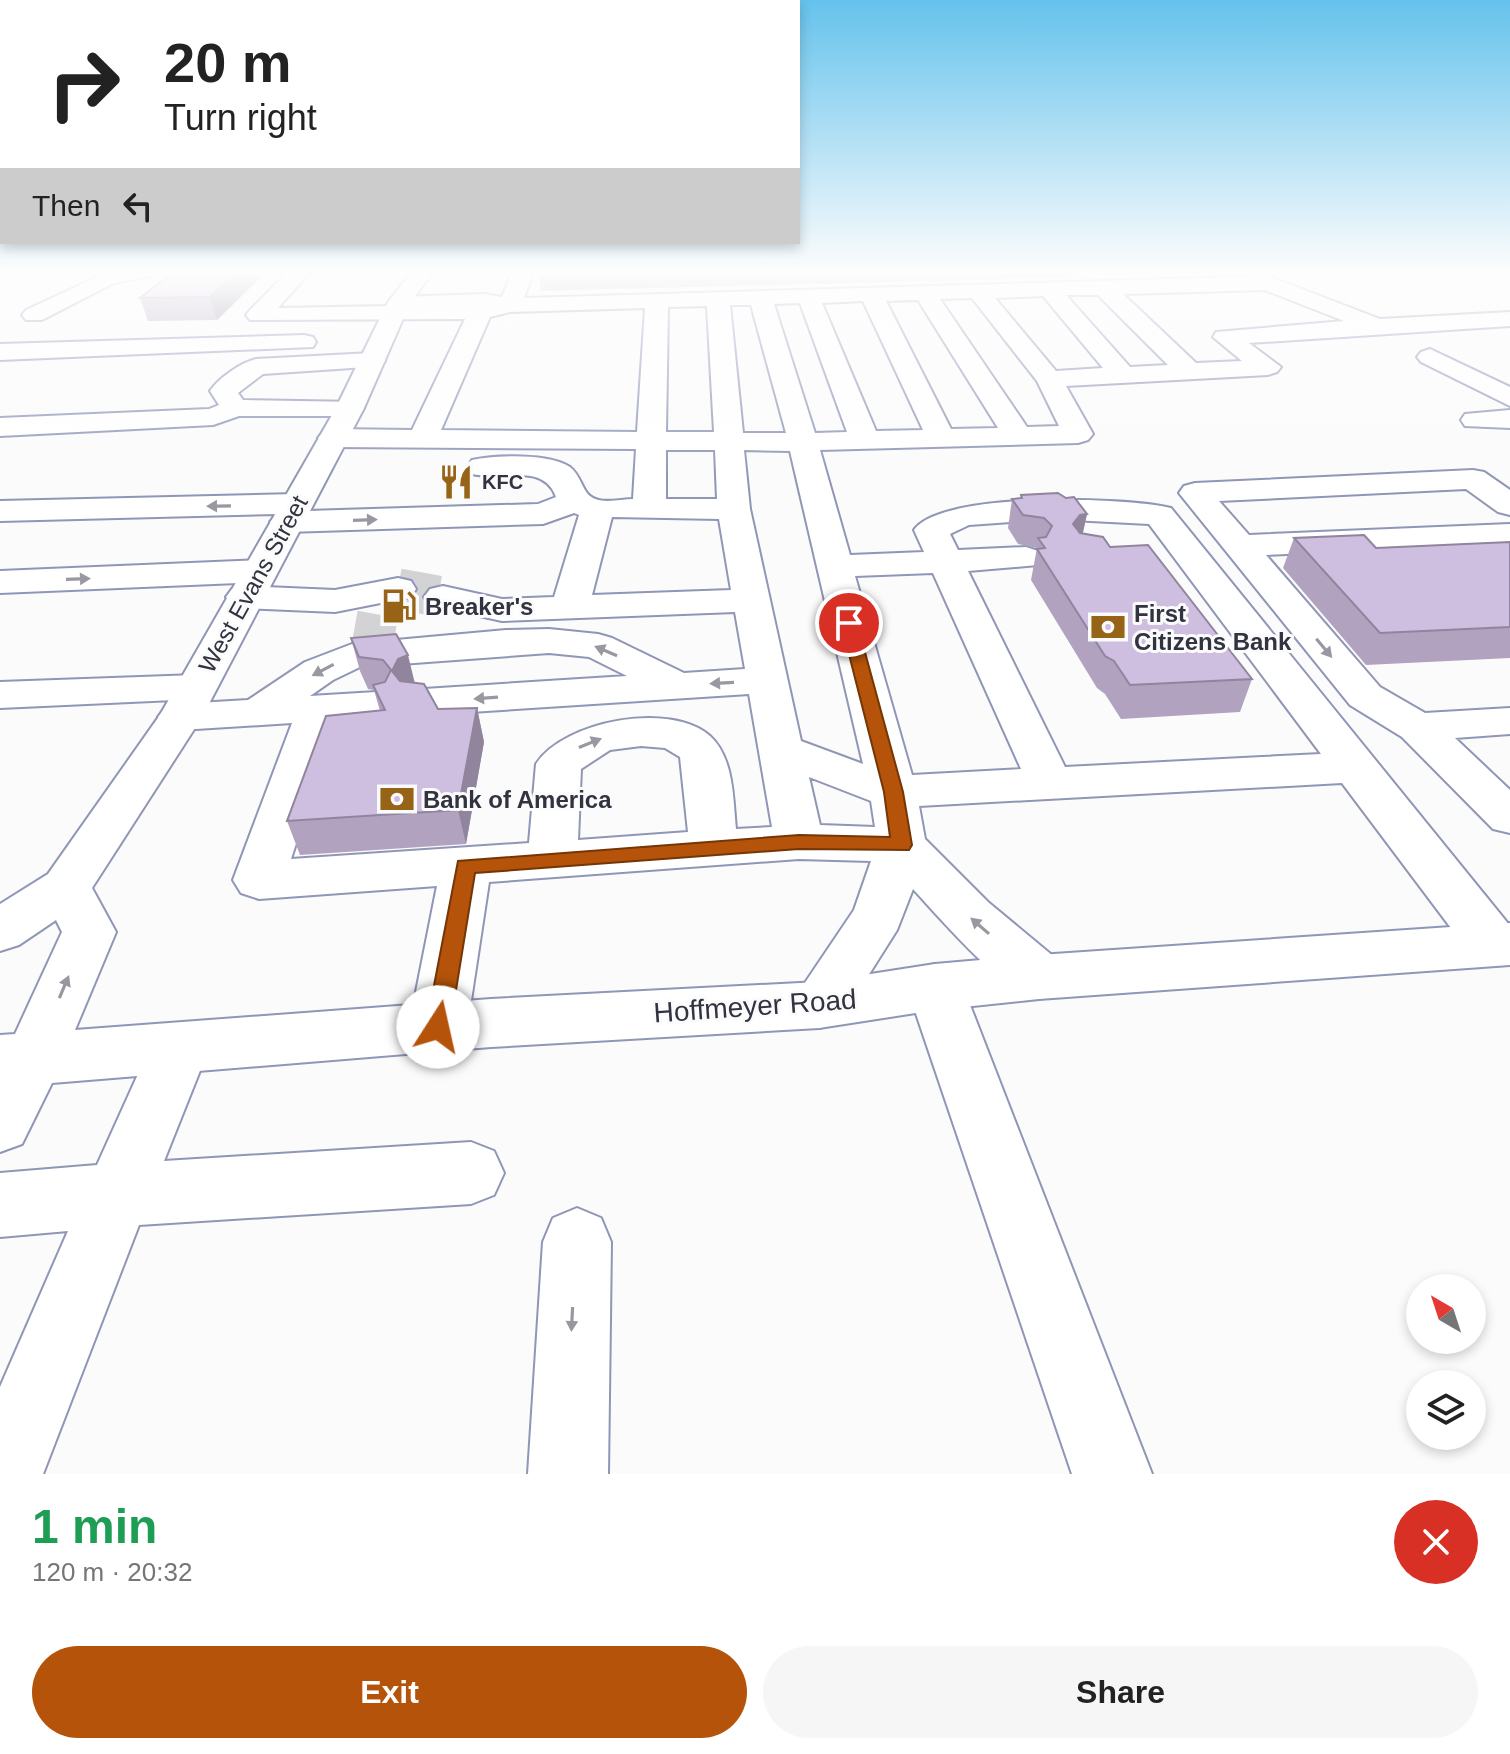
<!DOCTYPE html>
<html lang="en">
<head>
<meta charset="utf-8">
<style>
  body { margin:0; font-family:Helvetica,sans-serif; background:#f6f6f6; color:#222; height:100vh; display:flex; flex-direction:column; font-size:30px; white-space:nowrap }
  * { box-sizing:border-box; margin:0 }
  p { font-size:26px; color:#767676 }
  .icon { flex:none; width:44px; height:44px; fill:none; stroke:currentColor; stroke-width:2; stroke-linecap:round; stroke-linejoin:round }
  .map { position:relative; height:1474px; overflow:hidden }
  .sheet { display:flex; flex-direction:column; background:#fff; flex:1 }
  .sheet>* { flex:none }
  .hud { position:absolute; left:0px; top:0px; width:800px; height:244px; box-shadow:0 4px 12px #0003; background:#fff; color:#222; overflow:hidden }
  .needle { width:52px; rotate:321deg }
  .fabs { position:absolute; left:1406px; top:1274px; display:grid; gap:16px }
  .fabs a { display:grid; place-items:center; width:80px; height:80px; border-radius:50%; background:#fff; box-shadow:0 4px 12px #0003; font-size:40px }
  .pin { position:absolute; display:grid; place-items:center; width:68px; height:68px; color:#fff; margin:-34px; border:4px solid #fff; border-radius:50%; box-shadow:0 2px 8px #0007 }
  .me { position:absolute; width:88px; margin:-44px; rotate:10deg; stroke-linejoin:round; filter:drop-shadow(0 0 6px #0008) }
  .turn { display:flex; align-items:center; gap:28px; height:168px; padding:0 32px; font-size:36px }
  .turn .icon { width:104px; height:104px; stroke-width:2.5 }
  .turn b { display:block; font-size:56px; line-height:68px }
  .then { display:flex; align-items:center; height:76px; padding:0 32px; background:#0003; gap:16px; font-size:30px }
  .round { display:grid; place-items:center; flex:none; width:84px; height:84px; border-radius:42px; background:#f6f6f6 }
  .headline { display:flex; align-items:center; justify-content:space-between; height:136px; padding:0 32px }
  h1 { font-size:48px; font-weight:600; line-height:60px; color:#1e9e55 }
  .action { display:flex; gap:16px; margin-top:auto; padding:16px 32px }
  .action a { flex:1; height:92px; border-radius:48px; background:#b45309; color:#fff; font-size:32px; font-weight:600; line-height:92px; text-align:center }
  .action a+a { background:#f6f6f6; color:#222 }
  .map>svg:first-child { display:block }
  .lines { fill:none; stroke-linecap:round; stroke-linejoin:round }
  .minor-tunnel { stroke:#d3d3d6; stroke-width:41; stroke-dasharray:41 21; stroke-linecap:butt }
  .minor-casing { stroke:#8f96b6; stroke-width:4 }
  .major-casing { stroke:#8f96b6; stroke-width:4 }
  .minor { fill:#fff; fill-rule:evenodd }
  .major { fill:#fff; fill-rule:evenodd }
  .wall { fill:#b1a3c0 }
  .shaded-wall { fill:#90859c }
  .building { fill:#cebedf; stroke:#90859c; stroke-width:2 }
  .oneway { fill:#9899a0 }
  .route { fill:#b45309; stroke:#753606; stroke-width:2 }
  .labels { text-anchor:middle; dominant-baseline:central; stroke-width:6; stroke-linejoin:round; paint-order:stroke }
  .far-poi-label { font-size:20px; font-weight:bold; fill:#313341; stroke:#fbfbfb; text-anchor:start }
  .street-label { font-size:24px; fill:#313341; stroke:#fbfbfb }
  .poi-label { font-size:24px; font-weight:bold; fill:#313341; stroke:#fbfbfb; text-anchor:start }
  .near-street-label { font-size:28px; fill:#313341; stroke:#fbfbfb }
</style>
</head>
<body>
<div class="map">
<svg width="1510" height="1474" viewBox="0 0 1510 1474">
  <rect width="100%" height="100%" fill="#fbfbfb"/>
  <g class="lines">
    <path class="minor-tunnel" d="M398 589 443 597
      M354 631 399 639"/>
    <g class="minor-casing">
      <path id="minor" d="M110 271H158L155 275 114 283 42 320H26L22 315 26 310Z
        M289 271H311L278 308 388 306 390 299 398 297 485 294 502 297 513 271H534L524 298 1268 276 1380 319 1510 312V326L1249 343 1281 367 1277 372 1268 375 1066 386 1093 434 1088 440 1078 443 820 450 850 555 924 552 914 530C941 491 1126 497 1171 508L1510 926V961L1494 966 1475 960 1342 783 919 806 925 839 988 902 1059 961 1067 977 1059 993C1051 995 1043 1000 1035 998 1001 990 938 916 913 889L897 930 839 1022 819 1028 799 1022 790 1005 854 910 871 861 799 859 489 882 467 1027 459 1044 438 1051 417 1044 409 1027 437 886 259 899 241 893 233 880 292 723 180 730 165 726 158 717 165 708 180 704 248 700 305 662 352 644 506 630 549 629 598 634 612 638 684 673 745 669 735 612 502 621 430 605 424 597 430 589 443 586 502 599 554 597 579 515 574 513 543 524 287 532 275 529 270 522 278 514 0 521V501L297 494 309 497 313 504 307 511 538 504 556 497C544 462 500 481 472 474L468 467 472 460C496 455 549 453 570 467 579 474 581 485 587 493 597 506 619 499 633 499L636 449 333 447 323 444 318 438 323 432 333 429 412 430 465 319 250 320 246 315 250 310ZM1265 290 1344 321 1216 332 1213 337 1242 361 1196 363 1123 294ZM1066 295H1098L1168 365 1130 367ZM1043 296 1103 368 1056 371 995 298ZM972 298 1037 381 1059 426 1027 427 940 299ZM918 300 998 428 951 429 886 301ZM863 301 923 430 876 431 822 303ZM800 303 847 432 815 433 774 304ZM730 305H751L786 433H743ZM707 306 714 432H666L668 307ZM645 308 637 432 441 430 490 317 510 312ZM666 450H715L717 499H666ZM744 450 790 451 863 764 801 741 750 509ZM612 517 719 519 731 590 592 595ZM1052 519 1149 524 1321 754 1065 767 968 571 1038 565 1044 558 1038 551 1026 547 958 550 950 534 969 525ZM933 573 1021 769 912 775 855 576ZM549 653 589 657 627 676 424 689 409 693 403 702 409 711 424 715 749 694 772 827 736 829C733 799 734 758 710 736 670 701 564 721 536 764L529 843 291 859 336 720 391 714 397 705 391 696 376 692 310 696 333 680 360 667ZM641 746 665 748 680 757 688 832 578 840 581 769 610 750ZM809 777 871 801 875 827 820 825Z
        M304 335 313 337 316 342 313 347 0 360V344Z
        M1430 349 1510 387V406L1421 362 1417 357 1421 352Z
        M372 353 381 356 385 361 381 366 263 374 238 393 243 400 360 402 364 408 360 414 350 416H239L213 425 0 436V418L209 409 219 405 210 391C219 378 240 363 256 359Z
        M1510 410V428L1465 426 1461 420 1465 414Z
        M1473 470 1484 472 1510 490V515L1498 512 1466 489 1219 501 1249 535 1510 524V544L1266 555 1380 687 1425 713 1510 708V734L1455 738 1510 790V833L1493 829 1402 737 1350 705 1179 493 1184 486 1195 483Z
        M260 560 273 563 278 571 273 579 260 582 0 593V571Z
        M398 578 411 581 416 589 411 597 335 612 245 608 232 605 226 597 232 589 245 586 335 590Z
        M196 675 211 678 217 687 211 696 196 699 0 708V682Z
        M935 964 955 971 963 987 1152 1474H1072L907 987 915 971Z
        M179 1023 200 1030 209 1048 164 1161 471 1142 494 1151 504 1173 494 1195 471 1204 139 1225 43 1474H0V1387L68 1231 0 1237V1173L97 1165 158 1030Z
        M577 1208 601 1218 611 1242 608 1474H528L543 1242 553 1218Z"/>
    </g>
    <g class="major-casing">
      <path id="major" d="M412 271H433L409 305 364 408 202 717 92 888 116 932 75 1030 491 999 819 982 935 964 1039 955 1510 923V965L1039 999 935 1010 819 1028 491 1047 52 1083 22 1144 0 1152V1035L15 1034 62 932 56 920 19 945 0 951V904L48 874 160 715 336 408 387 304Z"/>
    </g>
    <use href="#minor" class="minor"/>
    <use href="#major" class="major"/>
  </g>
  <path class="wall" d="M538 271H1072L1071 277 541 291Z
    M263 275 217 320 148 321 140 298Z
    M1021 495 1087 514 1083 533 1110 547 1252 679 1240 712 1121 719 1105 694 1097 688 1031 580 1037 548 1018 544 1008 528 1012 499 1020 498Z
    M1294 538 1376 548 1510 542V658L1366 665 1283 568Z
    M351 638 415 683 438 709 477 708 484 742 466 844 300 855 287 821 380 711 374 690 368 689 360 671Z"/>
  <path class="shaded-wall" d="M238 271H262L263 275 217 320 210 297Z
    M1087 514 1080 544 1073 524 1080 515Z
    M408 655 416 688 406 691 392 671 398 659Z
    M477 708 484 742 466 844 458 810Z"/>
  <path class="building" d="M175 271H238L210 297 140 298Z
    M1058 493 1066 498 1074 497 1087 514 1080 515 1073 524 1080 533 1103 537 1110 547 1148 545 1252 679 1130 685 1114 661 1105 656 1037 549 1045 548 1038 538 1046 537 1052 526 1044 518 1023 515 1012 499 1022 498 1021 495Z
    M1364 535 1376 548 1510 542V627L1380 633 1294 538Z
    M396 634 408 655 398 659 392 671 400 681 424 684 438 709 477 708 458 810 287 821 326 716 385 710 373 685 385 682 391 670 383 660 359 657 351 638Z"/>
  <defs><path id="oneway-solid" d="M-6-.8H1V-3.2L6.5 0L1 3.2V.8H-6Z" transform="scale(2)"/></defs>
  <g class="oneway">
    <use href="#oneway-solid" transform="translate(219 506) rotate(179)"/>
    <use href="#oneway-solid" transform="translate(365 520) rotate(-2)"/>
    <use href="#oneway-solid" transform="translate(78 579) rotate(-2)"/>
    <use href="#oneway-solid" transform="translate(1324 648) rotate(50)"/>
    <use href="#oneway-solid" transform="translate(606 651) rotate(-157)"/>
    <use href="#oneway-solid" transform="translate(323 670) rotate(152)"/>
    <use href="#oneway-solid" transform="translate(722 683) rotate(177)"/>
    <use href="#oneway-solid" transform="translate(486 698) rotate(176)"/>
    <use href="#oneway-solid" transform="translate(590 743) rotate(-22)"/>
    <use href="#oneway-solid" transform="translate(980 926) rotate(-139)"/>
    <use href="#oneway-solid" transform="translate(64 987) rotate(-67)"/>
    <use href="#oneway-solid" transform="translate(572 1319) rotate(93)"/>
  </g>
  <linearGradient id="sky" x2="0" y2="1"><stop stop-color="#65c2ec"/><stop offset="0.57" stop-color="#fdfdfd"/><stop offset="1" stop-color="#fdfdfd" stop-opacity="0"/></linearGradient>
  <rect width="1510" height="478" fill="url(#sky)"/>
  <path class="route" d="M849 618 857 623 903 792 912 845 909 850 799 849 475 873 450 1027 447 1034 438 1037 430 1034 426 1027 458 861 799 835 890 837 884 792 841 623Z"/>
  <defs>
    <g id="restaurant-bare" transform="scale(2.76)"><path d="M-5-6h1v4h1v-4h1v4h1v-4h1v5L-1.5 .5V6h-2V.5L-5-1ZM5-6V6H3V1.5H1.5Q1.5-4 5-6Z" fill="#966317" stroke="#fbfbfb" stroke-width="2.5" paint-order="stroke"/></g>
    <g id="fuel-bare" transform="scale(2.76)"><path d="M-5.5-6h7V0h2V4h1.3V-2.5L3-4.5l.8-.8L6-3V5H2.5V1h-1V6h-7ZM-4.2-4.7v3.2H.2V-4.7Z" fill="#966317" stroke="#fbfbfb" stroke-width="2.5" paint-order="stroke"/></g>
    <g id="bank-bare" transform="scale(2.76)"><path d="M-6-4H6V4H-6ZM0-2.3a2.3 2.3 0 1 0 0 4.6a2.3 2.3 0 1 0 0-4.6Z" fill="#966317" stroke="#fbfbfb" stroke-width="2.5" paint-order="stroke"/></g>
  </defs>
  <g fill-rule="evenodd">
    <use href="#restaurant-bare" x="456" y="482"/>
    <use href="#fuel-bare" x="399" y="606"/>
    <use href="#bank-bare" x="1108" y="627"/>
    <use href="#bank-bare" x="397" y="799"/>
  </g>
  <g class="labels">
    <g class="far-poi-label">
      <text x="482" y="482">KFC</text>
    </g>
    <g class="street-label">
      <text transform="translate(253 584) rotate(-61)">West Evans Street</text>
    </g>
    <g class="poi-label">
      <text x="425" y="606">Breaker's</text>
      <text x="1134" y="613">First<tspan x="1134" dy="28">Citizens Bank</tspan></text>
      <text x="423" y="799">Bank of America</text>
    </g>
    <g class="near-street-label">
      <text transform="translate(755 1006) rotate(-4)">Hoffmeyer Road</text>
    </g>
  </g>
</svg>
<div class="fabs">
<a><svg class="needle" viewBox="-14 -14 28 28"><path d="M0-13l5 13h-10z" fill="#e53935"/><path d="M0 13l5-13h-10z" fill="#767676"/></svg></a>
<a><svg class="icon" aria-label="layers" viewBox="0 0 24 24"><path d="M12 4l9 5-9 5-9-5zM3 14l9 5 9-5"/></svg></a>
</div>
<div class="pin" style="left:849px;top:623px;background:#d93025"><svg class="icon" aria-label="arrive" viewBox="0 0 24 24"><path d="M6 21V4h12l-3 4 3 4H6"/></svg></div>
<svg class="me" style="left:438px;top:1027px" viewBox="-20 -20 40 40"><circle r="19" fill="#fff"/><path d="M0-13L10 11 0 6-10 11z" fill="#b45309"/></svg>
<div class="hud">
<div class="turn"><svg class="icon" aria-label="right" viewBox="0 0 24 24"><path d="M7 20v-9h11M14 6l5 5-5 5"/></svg><div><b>20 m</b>Turn right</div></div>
<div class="then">Then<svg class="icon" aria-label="left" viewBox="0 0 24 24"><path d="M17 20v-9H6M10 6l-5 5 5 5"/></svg></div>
</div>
</div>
<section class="sheet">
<div class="headline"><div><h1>1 min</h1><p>120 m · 20:32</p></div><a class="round" style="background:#d93025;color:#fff"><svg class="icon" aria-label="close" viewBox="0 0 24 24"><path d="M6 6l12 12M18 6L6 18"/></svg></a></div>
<div class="action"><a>Exit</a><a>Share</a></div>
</section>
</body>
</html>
